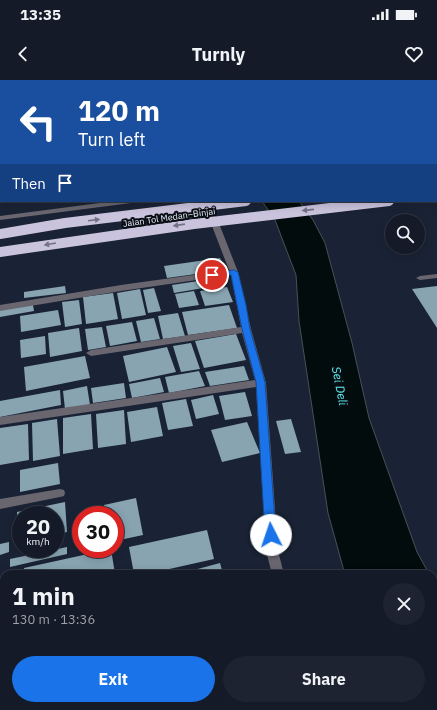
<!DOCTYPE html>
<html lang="en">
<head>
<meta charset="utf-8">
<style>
  body { margin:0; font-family:"IBM Plex Sans",sans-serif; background:#1d2330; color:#f1f3f6; height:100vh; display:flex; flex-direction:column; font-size:15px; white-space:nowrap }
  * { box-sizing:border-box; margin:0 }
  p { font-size:13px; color:#9da1a8 }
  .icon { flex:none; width:22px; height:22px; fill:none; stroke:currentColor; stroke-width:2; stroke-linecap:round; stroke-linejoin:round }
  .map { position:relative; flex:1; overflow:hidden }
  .side { position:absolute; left:0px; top:490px; width:437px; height:140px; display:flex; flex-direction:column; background:#141a28; border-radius:12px 12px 0 0; box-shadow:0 2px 10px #0003,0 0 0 1px #333845 }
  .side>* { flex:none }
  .guide { position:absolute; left:0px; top:0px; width:437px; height:122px; box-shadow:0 2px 10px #0003,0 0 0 1px #333845; background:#1a4fa0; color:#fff; overflow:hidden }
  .buttons { position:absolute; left:385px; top:134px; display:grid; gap:8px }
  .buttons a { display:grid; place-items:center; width:40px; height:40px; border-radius:50%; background:#141a28; box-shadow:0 2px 10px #0003,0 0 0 1px #333845; font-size:20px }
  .speed { position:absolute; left:12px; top:426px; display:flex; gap:8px; font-size:20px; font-weight:700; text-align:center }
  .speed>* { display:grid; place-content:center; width:52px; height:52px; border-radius:50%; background:#141a28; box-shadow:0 2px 10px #0003,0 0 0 1px #333845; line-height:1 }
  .speed small { font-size:10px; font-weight:400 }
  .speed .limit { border:6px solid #d22; background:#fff; color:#111 }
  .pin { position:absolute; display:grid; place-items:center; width:34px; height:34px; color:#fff; margin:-17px; border:2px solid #fff; border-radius:50%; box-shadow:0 1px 4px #0007 }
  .me { position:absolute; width:44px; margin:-22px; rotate:356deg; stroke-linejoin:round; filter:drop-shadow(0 0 3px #0008) }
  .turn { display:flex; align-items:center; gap:14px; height:84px; padding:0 12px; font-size:18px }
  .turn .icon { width:52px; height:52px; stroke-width:2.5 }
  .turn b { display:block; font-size:28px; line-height:34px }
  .then { display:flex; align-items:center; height:38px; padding:0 12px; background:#0003; gap:8px; font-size:15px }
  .round { display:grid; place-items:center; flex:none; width:42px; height:42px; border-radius:21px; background:#1d2330 }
  .headline { display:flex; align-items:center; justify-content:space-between; height:68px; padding:0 12px }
  h1 { font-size:24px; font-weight:700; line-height:30px }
  .action { display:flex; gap:8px; margin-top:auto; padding:8px 12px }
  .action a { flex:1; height:46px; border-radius:24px; background:#1a73e8; color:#fff; font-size:16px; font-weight:700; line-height:46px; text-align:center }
  .action a+a { background:#1d2330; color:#f1f3f6 }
  .status { display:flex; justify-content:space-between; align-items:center; height:28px; padding:0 20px; background:#141a28; direction:ltr }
  .status svg { height:11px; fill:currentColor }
  header { display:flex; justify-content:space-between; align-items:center; height:52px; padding:0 12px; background:#141a28; font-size:18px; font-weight:700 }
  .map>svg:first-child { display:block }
  .water { fill:#020c0c; stroke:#485154 }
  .building { fill:#88a4b1 }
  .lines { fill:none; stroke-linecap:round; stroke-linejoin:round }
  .service { fill:#696670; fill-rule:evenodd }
  .minor { fill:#696670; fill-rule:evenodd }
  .motorway { fill:#cac3dd; fill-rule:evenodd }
  .motorway-bridge { stroke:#cac3dd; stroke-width:10 }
  .oneway { fill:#737183 }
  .route { fill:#1a73e8; stroke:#114b97 }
  .labels { text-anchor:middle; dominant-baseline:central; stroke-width:4; stroke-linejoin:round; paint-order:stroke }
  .far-street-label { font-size:9px; fill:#eaf1fd; stroke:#090d14 }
  .water-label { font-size:12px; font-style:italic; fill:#5bf0ef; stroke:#090d14 }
</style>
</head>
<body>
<div class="status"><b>13:35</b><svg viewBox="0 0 49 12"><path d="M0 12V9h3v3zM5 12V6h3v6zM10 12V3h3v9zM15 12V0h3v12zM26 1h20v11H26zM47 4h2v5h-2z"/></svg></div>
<header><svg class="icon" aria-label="back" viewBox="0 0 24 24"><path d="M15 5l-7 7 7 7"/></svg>Turnly<svg class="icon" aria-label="heart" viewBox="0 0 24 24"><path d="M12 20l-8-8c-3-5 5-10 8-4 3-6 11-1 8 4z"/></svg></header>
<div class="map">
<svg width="437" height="630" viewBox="0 0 437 630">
  <rect width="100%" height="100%" fill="#1a2335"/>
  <path class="water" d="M262 121H299L313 140 325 163 352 263 369 338 417 472 429 494H346L344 491 328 433 299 241 296 195 275 140Z
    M433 502 437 509V630H431L428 626H433Z"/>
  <path class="building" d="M220 178 225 190 167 198 164 186Z
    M218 198 221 205 174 213 172 205Z
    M65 206 66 213 24 218V212Z
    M437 206V248L412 209Z
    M227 207 233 222 205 226 200 211Z
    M154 208 161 231 148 233 143 210Z
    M140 209 146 235 122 239 117 213Z
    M194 211 199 225 179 228 175 214Z
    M113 213 118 239 86 244 83 217Z
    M79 220 82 244 65 247 62 222Z
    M33 225 34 231 0 237V230Z
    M229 225 237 248 188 255 182 232Z
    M58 230 61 245 21 252 20 236Z
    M178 233 185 256 163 259 158 236Z
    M154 238 160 259 141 262 136 241Z
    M132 242 137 261 110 266 106 246Z
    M102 247 106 267 88 270 85 249Z
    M79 248 82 271 50 277 48 253Z
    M236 254 246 280 204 288 195 261Z
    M45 256 46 274 21 278 20 260Z
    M191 263 200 289 181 292 173 266Z
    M167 267 176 292 129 302 123 276Z
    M85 276 90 298 26 311 24 287Z
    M244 286 249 300 210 306 205 292Z
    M199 291 205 306 169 313 165 297Z
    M160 298 164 312 132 318 129 304Z
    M124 303 126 318 93 323 91 308Z
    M87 306 90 325 65 329 63 311Z
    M60 310 61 325 0 337V321Z
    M245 312 252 336 225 340 219 316Z
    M213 315 219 334 196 339 191 320Z
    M186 319 193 346 168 350 162 323Z
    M157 327 163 356 131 362 127 332Z
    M124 330 126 364 98 368 96 334Z
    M91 334 93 369 63 374V338Z
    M57 339 60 376 33 381 32 343Z
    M291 339 301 372 285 374 276 341Z
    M247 342 260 373 222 382 211 350Z
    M28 344 29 380 0 385V348Z
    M58 383 60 404 20 412V390Z
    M136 418 143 455 115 461V435H105L104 425Z
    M65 422 67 452 55 454V435H21V461L18 462 17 432Z
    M207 450 214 479 147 494H134L129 467Z
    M9 462V472L0 475V464Z
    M67 467V474L10 487V479Z
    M111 469 115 494H24V488Z
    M220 483 223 494H195L194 490Z
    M4 534V566L0 567V535Z
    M4 573V605L0 606V574Z
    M4 610V626H15V630H0V611Z
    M26 626H91V630H26Z
    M127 626H156L157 630H128Z
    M161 626H195V627L181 630H161Z
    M281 626H300L301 630H269Z"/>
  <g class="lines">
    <path class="service" d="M436 34H437V38H436Z
      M436 60H437V64H436Z
      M436 84H437V88H436Z
      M437 194V198L420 200 416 198 420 196Z
      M60 409 64 410 65 413 64 416 60 417 0 429V419Z"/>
    <path class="minor" d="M0 77H1V81H0Z
      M115 121H135L131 123 0 140V136Z
      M198 121H206L220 146 238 192 251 249 266 303 278 471 284 494H272L266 471 256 307 0 345V337L255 300 242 253 91 276 86 273 91 270 241 247 231 195 121 211 0 231V225L121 205 229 190 212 146Z
      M223 626H249L248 630H222Z
      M329 626H345L346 630H330Z"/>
    <path class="motorway" d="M436 100H437V104H436Z
      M436 114H437V120H436Z"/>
    <path class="motorway-bridge" d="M0 154 65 143 246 121
      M0 172 194 144 389 121"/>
  </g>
  <defs><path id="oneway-solid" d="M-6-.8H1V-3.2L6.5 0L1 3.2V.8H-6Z"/></defs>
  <g class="oneway">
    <use href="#oneway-solid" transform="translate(308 130) rotate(174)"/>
    <use href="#oneway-solid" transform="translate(94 140) rotate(-7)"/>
    <use href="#oneway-solid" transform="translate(179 145) rotate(172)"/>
    <use href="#oneway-solid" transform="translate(50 164) rotate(170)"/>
  </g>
  <path class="route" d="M234 190 238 192 246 225 250 249 265 302 276 455 275 459 271 460 267 459 265 455 256 302 242 249 231 195 212 197 209 195 212 193Z"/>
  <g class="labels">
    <g class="far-street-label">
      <text transform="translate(169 137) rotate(-8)">Jalan Tol Medan–Binjai</text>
    </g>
    <g class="water-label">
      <text transform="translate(340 306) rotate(79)">Sei Deli</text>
    </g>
  </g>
</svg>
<div class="buttons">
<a><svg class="icon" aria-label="search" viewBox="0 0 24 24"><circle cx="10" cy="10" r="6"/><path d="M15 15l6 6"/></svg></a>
</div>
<div class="speed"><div>20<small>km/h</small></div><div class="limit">30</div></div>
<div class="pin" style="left:212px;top:195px;background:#d93025"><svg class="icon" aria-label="arrive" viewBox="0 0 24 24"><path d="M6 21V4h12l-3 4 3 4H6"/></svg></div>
<svg class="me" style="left:271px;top:455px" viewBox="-20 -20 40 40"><circle r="19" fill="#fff"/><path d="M0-13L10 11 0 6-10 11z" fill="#1a73e8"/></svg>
<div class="guide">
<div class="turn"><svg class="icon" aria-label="left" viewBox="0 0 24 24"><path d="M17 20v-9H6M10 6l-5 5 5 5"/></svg><div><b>120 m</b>Turn left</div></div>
<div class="then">Then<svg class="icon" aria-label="arrive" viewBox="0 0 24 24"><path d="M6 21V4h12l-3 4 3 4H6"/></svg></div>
</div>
<section class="side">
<div class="headline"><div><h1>1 min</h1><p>130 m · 13:36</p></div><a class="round"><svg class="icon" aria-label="close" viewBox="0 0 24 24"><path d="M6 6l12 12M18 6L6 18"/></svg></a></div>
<div class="action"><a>Exit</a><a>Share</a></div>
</section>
</div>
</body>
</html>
